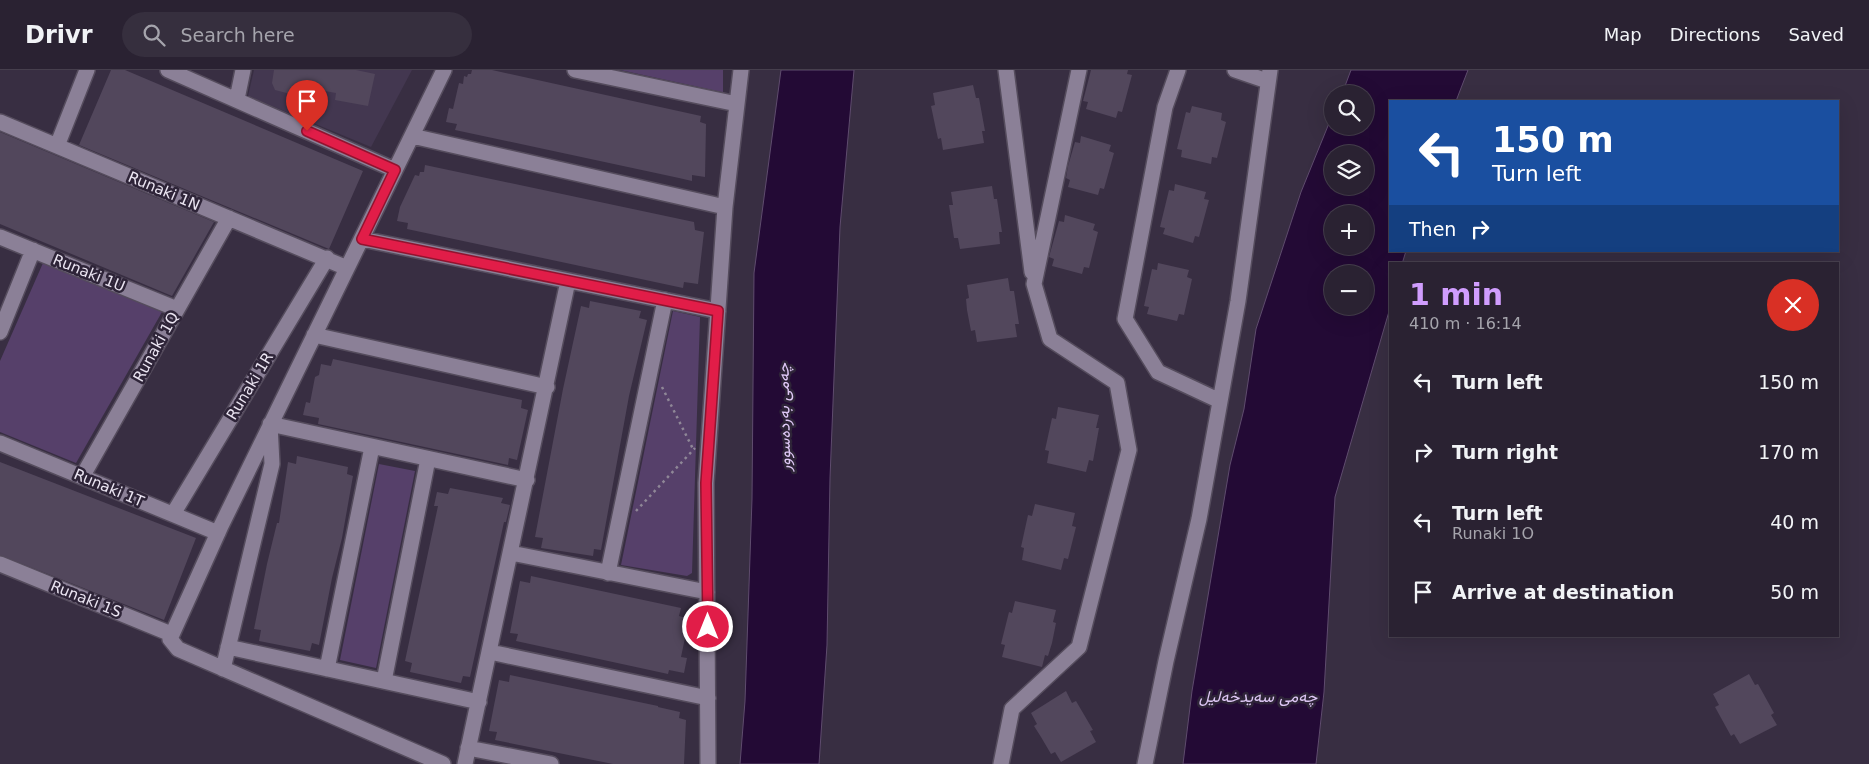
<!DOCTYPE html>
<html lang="en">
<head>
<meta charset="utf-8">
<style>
  body { margin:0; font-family:"DejaVu Sans",Vazirmatn,sans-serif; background:#362f3e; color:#f1f3f6; height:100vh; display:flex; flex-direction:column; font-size:19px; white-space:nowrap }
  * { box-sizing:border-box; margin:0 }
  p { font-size:16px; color:#a5a4ac }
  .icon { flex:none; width:28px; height:28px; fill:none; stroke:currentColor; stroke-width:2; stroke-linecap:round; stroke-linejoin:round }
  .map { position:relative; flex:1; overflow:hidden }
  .side { position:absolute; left:1389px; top:192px; width:450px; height:375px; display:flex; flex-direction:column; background:#2a2232; border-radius:0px; box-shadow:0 5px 20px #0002,0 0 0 1px #463f4d }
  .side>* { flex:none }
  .guide { position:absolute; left:1389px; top:30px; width:450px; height:152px; border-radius:0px; box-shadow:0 5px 20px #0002,0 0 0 1px #463f4d; background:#1a4fa0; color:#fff; overflow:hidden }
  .tools { position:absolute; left:1324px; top:15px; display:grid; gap:10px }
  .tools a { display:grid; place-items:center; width:50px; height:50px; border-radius:50%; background:#2a2232; box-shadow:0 5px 20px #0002,0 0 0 1px #463f4d; font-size:25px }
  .pin { position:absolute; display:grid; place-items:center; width:42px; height:42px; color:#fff; margin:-51px -21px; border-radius:50% 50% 50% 0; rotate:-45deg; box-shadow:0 0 5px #0007 }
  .pin .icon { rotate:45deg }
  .me { position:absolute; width:55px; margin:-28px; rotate:0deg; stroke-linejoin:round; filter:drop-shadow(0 0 4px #0008) }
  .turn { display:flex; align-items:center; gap:18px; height:105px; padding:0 20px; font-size:22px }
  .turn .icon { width:65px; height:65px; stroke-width:2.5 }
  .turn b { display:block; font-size:35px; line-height:42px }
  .then { display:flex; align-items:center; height:48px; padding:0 20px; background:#0003; gap:10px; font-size:19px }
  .round { display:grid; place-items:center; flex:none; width:52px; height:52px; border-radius:26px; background:#362f3e }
  .summary { display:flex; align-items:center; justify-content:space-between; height:85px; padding:0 20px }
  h1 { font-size:30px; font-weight:700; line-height:38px; color:#d09dfe }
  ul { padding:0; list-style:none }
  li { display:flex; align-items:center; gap:15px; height:70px; padding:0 20px }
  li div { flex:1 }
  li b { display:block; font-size:19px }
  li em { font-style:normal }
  header { display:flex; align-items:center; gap:30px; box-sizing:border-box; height:70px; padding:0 25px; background:#2a2232; border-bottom:1px solid #463f4d }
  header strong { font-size:24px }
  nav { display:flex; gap:28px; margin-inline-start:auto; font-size:18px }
  .search { width:350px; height:45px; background:#362f3e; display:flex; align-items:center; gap:12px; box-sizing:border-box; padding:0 18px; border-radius:28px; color:#a5a4ac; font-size:19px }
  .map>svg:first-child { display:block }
  .built { fill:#433750 }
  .green { fill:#56406a }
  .water { fill:#230a35; stroke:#5f4c6e; fill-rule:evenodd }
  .building { fill:#52475c }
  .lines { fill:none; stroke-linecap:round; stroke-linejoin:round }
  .minor-casing { stroke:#554c5d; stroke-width:18 }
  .path { stroke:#8f8797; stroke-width:2.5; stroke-dasharray:2.5 4; stroke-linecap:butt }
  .minor { stroke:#8b8097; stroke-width:15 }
  .route-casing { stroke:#92132f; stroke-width:12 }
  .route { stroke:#e11d48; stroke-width:9 }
  .labels { text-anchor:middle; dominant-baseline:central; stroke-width:5; stroke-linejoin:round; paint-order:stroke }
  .street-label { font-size:15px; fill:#ebe5f2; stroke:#2e2438 }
  .water-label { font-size:16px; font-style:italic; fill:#dec7f5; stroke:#2e2438 }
</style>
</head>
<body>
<header>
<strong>Drivr</strong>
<div class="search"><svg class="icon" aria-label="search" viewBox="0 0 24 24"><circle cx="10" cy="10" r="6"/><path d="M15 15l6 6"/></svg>Search here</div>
<nav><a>Map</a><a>Directions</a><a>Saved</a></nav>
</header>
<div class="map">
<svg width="1869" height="694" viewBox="0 0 1869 694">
  <rect width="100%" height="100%" fill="#382e42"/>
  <path class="built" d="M254 0H412L371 77 248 26Z"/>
  <path class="green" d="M620 0H723V22H722Z
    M43 193 162 242 76 393 0 362V291Z
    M673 241 700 247 692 503 687 506 621 495Z
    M379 394 415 401 376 598 340 590Z"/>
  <path class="water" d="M781 0H854L840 157 830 408 827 575 819 694H740L745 631 752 429 754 203Z
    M1351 0H1468L1456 31H1390V181H1406L1402 194H1390V238L1335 427 1324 622 1316 694H1183L1192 621 1230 395 1244 339 1256 259 1301 122 1332 46V56H1365V24H1342ZM1332 84H1365V116H1332ZM1332 144H1365V176H1332ZM1332 204H1365V236H1332Z"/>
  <path class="building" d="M111 0H125L363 101 329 179 79 75Z
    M274 0H356L375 4 368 36 335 30 336 23 308 18 306 28 275 20 272 13Z
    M472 0H492L701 46 700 52 706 54 705 107 692 105V111L679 108 455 60 457 54 446 52 449 38 453 39 459 13 463 14 464 6 467 7 468 4H471Z
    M1091 0H1128L1127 4 1132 5 1122 42 1118 41 1116 48 1086 39 1088 32 1083 31Z
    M973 15 976 28H979L985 61H982L984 73 943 80 941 68 938 69 935 55 931 36 935 35 933 23Z
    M1192 36 1222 43 1221 50 1226 52 1217 88 1212 87 1211 94 1181 87 1182 80 1177 79 1186 42 1190 43Z
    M0 62 214 152 172 226 0 154Z
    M1081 66 1111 75 1109 81 1114 83 1104 119 1100 118 1098 125 1068 117 1070 110 1066 108 1068 96 1075 72 1080 73Z
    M425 95 694 152 695 160 704 162 698 214 684 212 683 218 407 159 408 153 397 151 400 137 415 105 419 106 420 102H424Z
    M1175 114 1206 122 1204 129 1209 130 1199 167 1195 166 1193 173 1163 164 1165 158 1160 157 1169 120 1174 121Z
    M992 116 994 129H997L1002 162H999L1000 174 960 179 958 168H954L949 135H953L951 122Z
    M1065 145 1095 154 1093 160 1098 162 1089 198 1084 197 1082 204 1052 196 1054 189 1049 187 1059 151 1064 152Z
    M1158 193 1189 200 1187 207 1192 209 1184 245 1179 244 1177 251 1147 244 1149 237 1144 236 1152 199 1157 200Z
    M1008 208 1010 221H1014L1019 254H1015L1017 267 977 272 975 260 971 261 967 240 966 229 969 228 967 215Z
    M590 231 641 241 639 248 647 250 629 326 601 480 594 479 593 486 541 478 543 468 535 467 563 319 581 236 589 238Z
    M333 289 522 330 521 338 528 340 517 390 509 388 508 395 318 354 319 348 303 345 306 332 310 333 315 307 319 305 321 294 331 296Z
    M1058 337 1099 345 1096 358H1099L1093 391 1089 390 1086 402 1047 393 1049 381 1045 380 1052 348 1056 349Z
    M297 386 348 397 347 404 353 406 342 468 332 508 319 575 312 573 310 581 259 571 261 560 254 559 267 494 277 453H279L288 392 296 394Z
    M0 392 196 468 164 550 0 485Z
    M450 418 503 428 501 433 510 435 506 452H504L470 607 463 606 461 613 410 602 412 593 405 591 438 436H434L437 422 448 424Z
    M1035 434 1075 443 1072 456 1076 457 1068 489 1064 488 1061 500 1022 490 1024 478 1021 477 1028 445 1032 446Z
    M531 506 681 538 679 546 689 549 681 587 687 588 684 603 669 600 668 604 516 571 518 564 510 563 520 511 530 513Z
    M1015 531 1056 540 1053 552 1056 553 1052 573 1048 586 1045 585 1042 597 1002 587 1005 575 1001 574 1009 542 1012 543Z
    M1749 604 1755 615 1758 614 1774 643 1771 645 1777 655 1740 674 1734 664 1731 666 1715 637 1719 635 1713 624Z
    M510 605 658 636V637L680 642 679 648 686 650 684 694H613L495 670 497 662 489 661 499 610 509 612Z
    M1066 621 1072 633 1076 631 1093 660 1090 661 1096 672 1061 692 1055 682 1051 684 1041 667 1034 656 1037 654 1031 643Z"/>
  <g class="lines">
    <g class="minor-casing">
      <path id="minor" d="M168 0 395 100
        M575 0 737 34
        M1006 0 1032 202
        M1178 0 1165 37 1125 249 1158 302 1220 331
        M1235 0 1267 11
        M237 29 243 0
        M0 52 347 198
        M412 66 725 137
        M57 76 87 0
        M0 167 177 239
        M362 169 718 241
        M0 262 33 180
        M314 265 547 317
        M0 373 218 463
        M82 407 229 148
        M173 444 327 188
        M511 483 707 522
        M0 494 171 564
        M608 503 665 230
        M228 577 479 632
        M490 582 708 628
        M223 599 272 394 270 354 527 410
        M327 599 372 377
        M384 611 428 389
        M468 678 551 694
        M443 694 178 579 170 569 221 456 444 0
        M465 694 568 211
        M708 694 706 413 725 137 741 0
        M1001 694 1012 639 1079 577 1129 380 1117 313 1050 269 1034 214 1079 0
        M1145 694 1166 591 1199 449 1238 231 1270 0"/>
    </g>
    <path class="path" d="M662 317 693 379
      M636 441 695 378"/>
    <use href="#minor" class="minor"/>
  </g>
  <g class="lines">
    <g class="route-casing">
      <path id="route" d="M307 61 395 100 362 169 718 241 706 413 708 557"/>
    </g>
    <use href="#route" class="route"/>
  </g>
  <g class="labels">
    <g class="street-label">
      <text transform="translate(164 121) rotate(23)">Runaki 1N</text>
      <text transform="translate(89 203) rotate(22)">Runaki 1U</text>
      <text transform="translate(156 277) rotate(-61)">Runaki 1Q</text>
      <text transform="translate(250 316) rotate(-59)">Runaki 1R</text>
      <text transform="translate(109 418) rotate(23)">Runaki 1T</text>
      <text transform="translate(86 529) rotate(22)">Runaki 1S</text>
    </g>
    <g class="water-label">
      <text transform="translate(784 347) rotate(-91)">چەمی بەردەسوور</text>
      <text x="1258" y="626">چەمی سەیدخەلیل</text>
    </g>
  </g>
</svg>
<div class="tools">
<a><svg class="icon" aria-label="search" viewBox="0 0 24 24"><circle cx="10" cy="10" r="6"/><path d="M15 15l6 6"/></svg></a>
<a><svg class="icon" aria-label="layers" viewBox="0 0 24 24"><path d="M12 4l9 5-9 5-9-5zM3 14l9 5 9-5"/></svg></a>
<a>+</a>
<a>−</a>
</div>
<div class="pin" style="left:307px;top:61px;background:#d93025"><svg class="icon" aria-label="arrive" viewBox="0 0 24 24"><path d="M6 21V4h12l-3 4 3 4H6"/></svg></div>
<svg class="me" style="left:708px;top:557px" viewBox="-20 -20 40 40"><circle r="17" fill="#e11d48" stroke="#fff" stroke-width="3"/><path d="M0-11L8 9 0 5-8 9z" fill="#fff"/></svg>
<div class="guide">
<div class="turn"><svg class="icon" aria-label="left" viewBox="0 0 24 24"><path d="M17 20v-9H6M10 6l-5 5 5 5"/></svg><div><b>150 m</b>Turn left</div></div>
<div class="then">Then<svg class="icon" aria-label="right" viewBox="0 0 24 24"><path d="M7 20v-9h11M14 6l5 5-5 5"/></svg></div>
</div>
<section class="side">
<div class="summary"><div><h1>1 min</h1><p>410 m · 16:14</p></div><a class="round" style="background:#d93025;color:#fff"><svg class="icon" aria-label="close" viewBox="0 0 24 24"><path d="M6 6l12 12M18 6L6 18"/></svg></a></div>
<ul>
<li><svg class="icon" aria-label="left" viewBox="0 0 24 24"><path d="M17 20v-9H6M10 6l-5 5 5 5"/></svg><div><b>Turn left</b></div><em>150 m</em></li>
<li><svg class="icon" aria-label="right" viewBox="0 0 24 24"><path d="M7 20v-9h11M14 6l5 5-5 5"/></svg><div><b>Turn right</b></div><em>170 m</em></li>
<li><svg class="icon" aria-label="left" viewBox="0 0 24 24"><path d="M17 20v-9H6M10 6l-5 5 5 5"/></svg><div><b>Turn left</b><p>Runaki 1O</p></div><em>40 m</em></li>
<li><svg class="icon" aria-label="arrive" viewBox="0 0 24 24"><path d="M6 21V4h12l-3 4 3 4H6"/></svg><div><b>Arrive at destination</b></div><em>50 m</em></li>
</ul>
</section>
</div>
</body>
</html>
